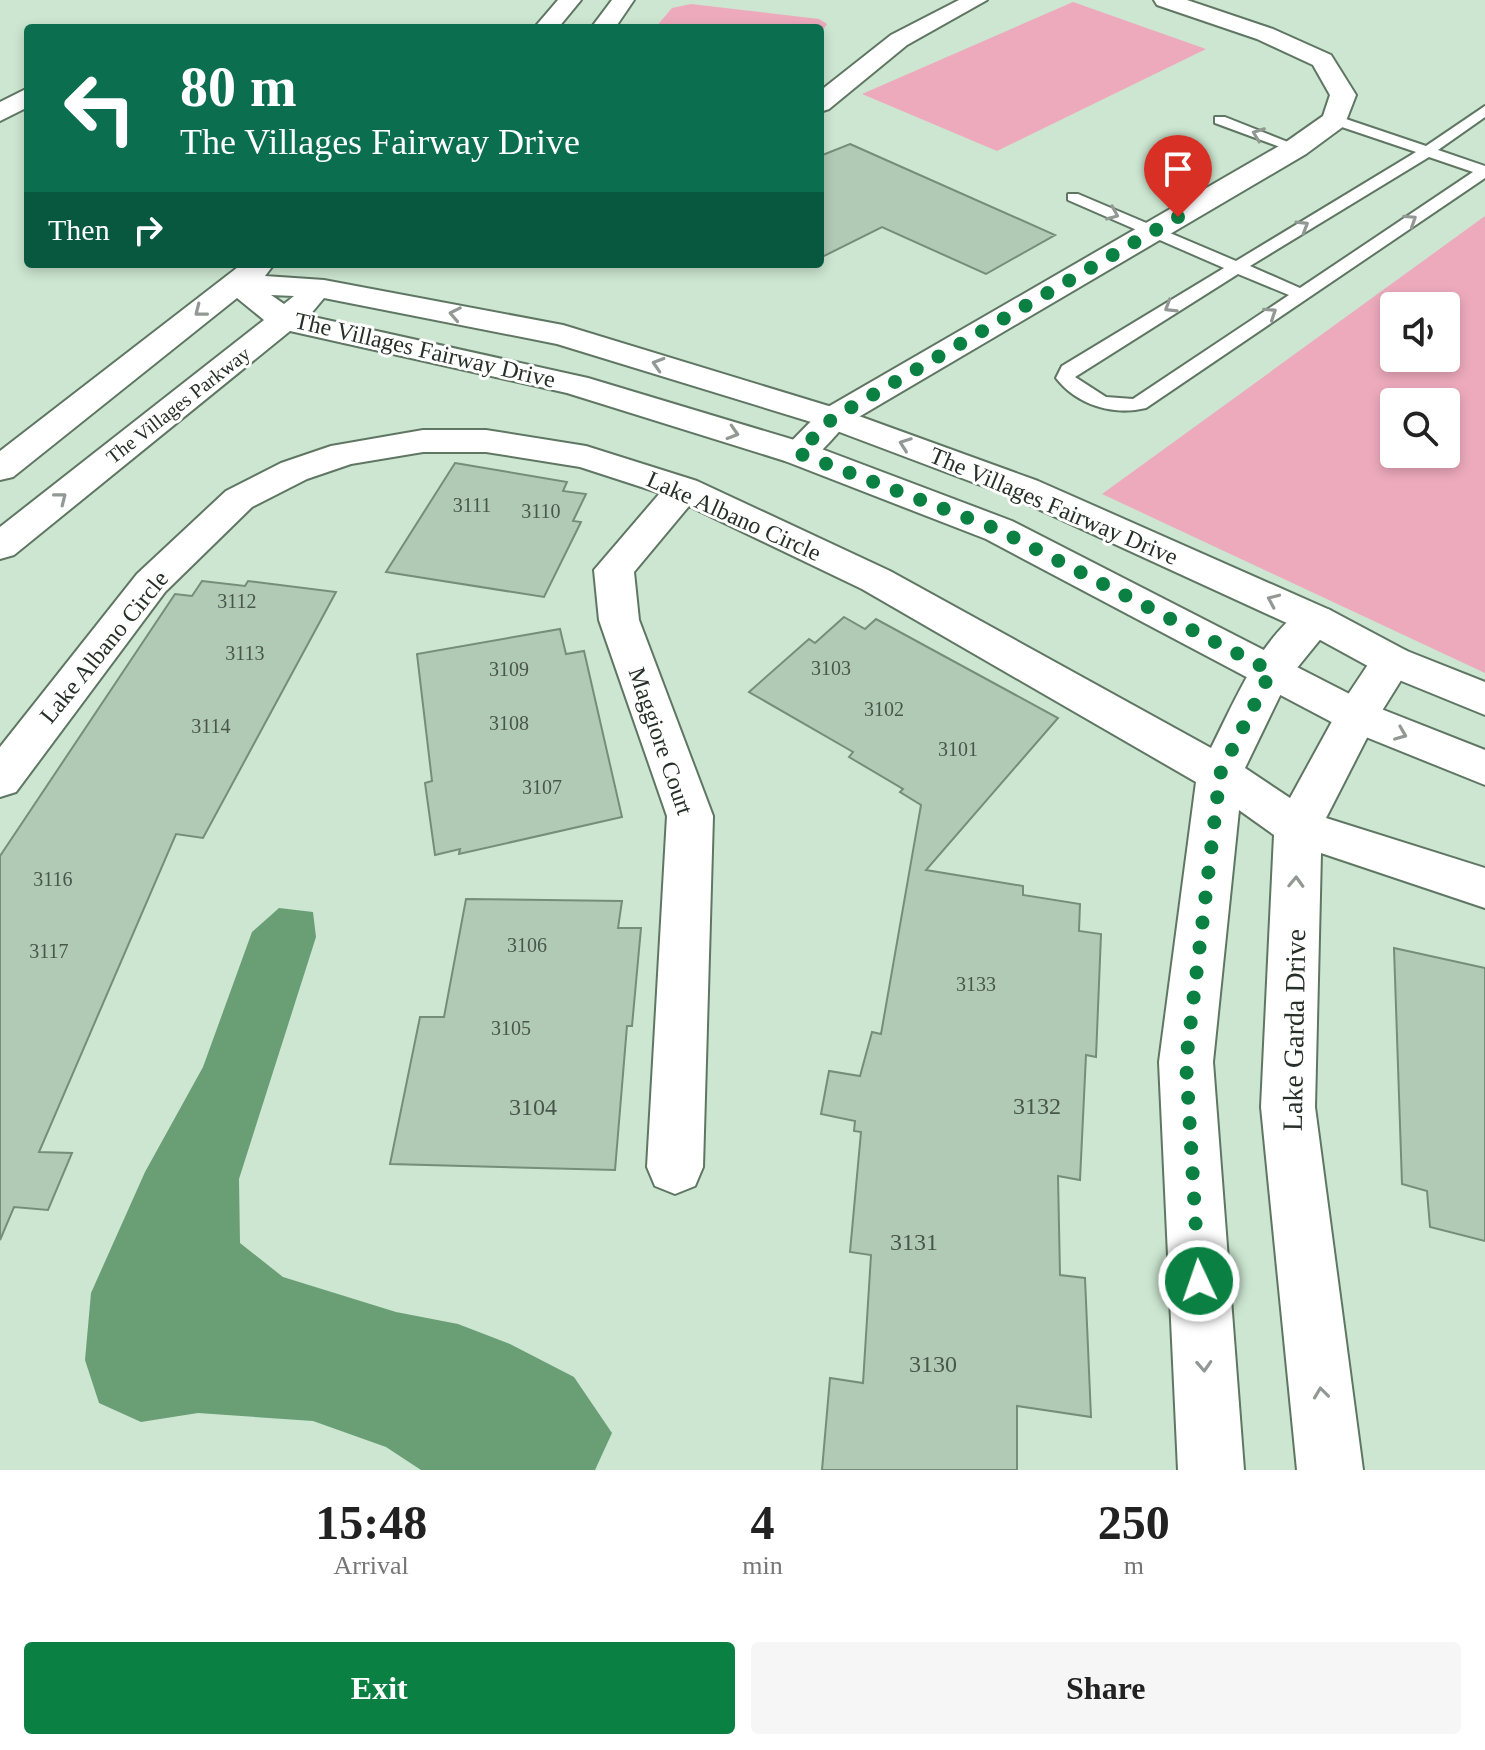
<!DOCTYPE html>
<html lang="en">
<head>
<meta charset="utf-8">
<style>
  body { margin:0; font-family:"Times New Roman",serif; background:#f6f6f6; color:#222; height:100vh; display:flex; flex-direction:column; font-size:30px; white-space:nowrap }
  * { box-sizing:border-box; margin:0 }
  p { font-size:26px; color:#767676 }
  .icon { flex:none; width:44px; height:44px; fill:none; stroke:currentColor; stroke-width:2; stroke-linecap:round; stroke-linejoin:round }
  .map { position:relative; height:1470px; overflow:hidden }
  .drawer { display:flex; flex-direction:column; background:#fff; flex:1 }
  .drawer>* { flex:none }
  .top-card { position:absolute; left:24px; top:24px; width:800px; height:244px; border-radius:8px; box-shadow:0 4px 12px #0003; background:#0b6e4f; color:#fff; overflow:hidden }
  .buttons { position:absolute; left:1380px; top:292px; display:grid; gap:16px }
  .buttons a { display:grid; place-items:center; width:80px; height:80px; border-radius:8px; background:#fff; box-shadow:0 4px 12px #0003; font-size:40px }
  .pin { position:absolute; display:grid; place-items:center; width:68px; height:68px; color:#fff; margin:-82px -34px; border-radius:50% 50% 50% 0; rotate:-45deg; box-shadow:0 0 8px #0007 }
  .pin .icon { rotate:45deg }
  .me { position:absolute; width:88px; margin:-44px; rotate:357deg; stroke-linejoin:round; filter:drop-shadow(0 0 6px #0008) }
  .turn { display:flex; align-items:center; gap:28px; height:168px; padding:0 24px; font-size:36px }
  .turn .icon { width:104px; height:104px; stroke-width:2.5 }
  .turn b { display:block; font-size:56px; line-height:68px }
  .then { display:flex; align-items:center; height:76px; padding:0 24px; background:#0003; gap:16px; font-size:30px }
  .eta { display:flex; justify-content:space-evenly; align-items:center; height:136px; text-align:center }
  .eta b { font-size:48px; font-weight:700; line-height:56px }
  .button { display:flex; gap:16px; margin-top:auto; padding:16px 24px }
  .button a { flex:1; height:92px; border-radius:8px; background:#0b8043; color:#fff; font-size:32px; font-weight:700; line-height:92px; text-align:center }
  .button a+a { background:#f6f6f6; color:#222 }
  .map>svg:first-child { display:block }
  .green { fill:#edaabd; fill-rule:evenodd }
  .water { fill:#6a9f76 }
  .building { fill:#b0cab5; stroke:#758d79; stroke-width:2 }
  .lines { fill:none; stroke-linecap:round; stroke-linejoin:round }
  .lane-casing { stroke:#5f7663; stroke-width:4 }
  .street-casing { stroke:#5f7663; stroke-width:4 }
  .secondary-casing { stroke:#5f7663; stroke-width:4 }
  .lane { fill:#fff; fill-rule:evenodd }
  .street { fill:#fff; fill-rule:evenodd }
  .secondary { fill:#fff; fill-rule:evenodd }
  .oneway { stroke:#929894 }
  .route { stroke:#0b8043; stroke-width:14; stroke-dasharray:0 25.2 }
  .labels { text-anchor:middle; dominant-baseline:central; stroke-width:6; stroke-linejoin:round; paint-order:stroke }
  .far-street-label { font-size:20px; fill:#263028; stroke:#fff }
  .number-label { font-size:20px; fill:#48564b }
  .street-label { font-size:24px; fill:#263028; stroke:#fff }
  .near-number-label { font-size:24px; fill:#48564b }
  .near-street-label { font-size:28px; fill:#263028; stroke:#fff }
</style>
</head>
<body>
<div class="map">
<svg width="1485" height="1470" viewBox="0 0 1485 1470">
  <rect width="100%" height="100%" fill="#cce6d1"/>
  <path class="green" d="M1073 2 1206 49 997 151 862 94Z
    M691 4 819 19 827 24 820 34V28H655L672 8Z
    M1485 216V673L1102 494 1131 473ZM1394 306H1446V358H1394ZM1394 402H1446V454H1394Z"/>
  <path class="water" d="M279 908 313 912 316 937 239 1179 240 1243 283 1277 396 1312 458 1324 510 1344 574 1377 612 1433 595 1470H421L386 1447 313 1421 198 1413 141 1422 99 1403 85 1360 91 1293 145 1172 203 1067 252 932Z"/>
  <path class="building" d="M850 144 1055 235 986 274 882 227 820 258V156Z
    M455 463 567 482 563 491 586 494 573 521 581 522 544 597 386 572Z
    M202 581 245 586 248 581 336 592 203 838 176 834 39 1152 72 1153 48 1210 14 1207 0 1240V856L175 594 192 596Z
    M844 617 865 629 876 619 1058 718 926 870 1023 886V895L1080 904 1079 931 1101 934 1096 1057 1086 1055 1080 1180 1058 1176 1060 1275 1085 1278 1091 1417 1017 1406V1470H822L830 1378 863 1383 871 1255 850 1252 861 1132 854 1131 855 1121 821 1114 829 1071 860 1076 872 1032 881 1034 921 805 900 792 903 789 849 757 853 752 749 692 809 639 815 643Z
    M560 629 566 654 584 651 622 817 459 854 460 849 435 855 425 783 432 781 417 654Z
    M466 899 622 901 618 928H641L632 1026H627L615 1170 390 1164 420 1017H444Z
    M1394 948 1485 968V1241L1430 1227 1427 1191 1402 1184Z"/>
  <g class="lines">
    <g class="lane-casing">
      <path id="lane" d="M1485 106V117L1438 150 1485 166V178L1146 408C1113 416 1077 405 1056 378L1062 366 1224 268 1068 200V194H1078L1236 261 1416 152 1330 123V117H1340L1426 146ZM1429 157 1473 172 1300 288 1250 266ZM1238 274 1289 295 1133 399 1106 397 1075 377Z
        M1215 117H1225L1303 148 1291 151 1215 123Z"/>
    </g>
    <g class="street-casing">
      <path id="street" d="M959 0H987L907 45 829 109 820 112V91L891 35Z
        M1154 0H1187L1273 29 1331 55 1356 95 1344 126 1306 154 845 425C827 444 813 468 785 461L780 453 821 411 1286 142 1323 116 1330 95 1313 65 1257 39 1157 5Z
        M28 88V107L0 121V102Z
        M423 430H486L586 446 697 481 890 571 1211 748C1234 702 1258 643 1300 611 1310 605 1320 607 1330 610L1336 620 1288 679 1245 768 1290 798 1341 705 1377 651 1392 646 1407 651 1413 661 1375 722 1326 818 1485 868V908L1321 853 1315 1107 1363 1470H1297L1261 1107 1274 835 1239 810 1213 1062 1244 1470H1178L1159 1062 1196 782 862 589 689 506 634 572 639 620 713 816 703 1167 695 1186 675 1194 655 1186 647 1167 667 816 599 620 594 570 660 493 580 467 486 452H423L351 464 307 479 252 507 165 592 16 792 0 797V747L137 574 226 491 281 463 331 446Z"/>
    </g>
    <g class="secondary-casing">
      <path id="secondary" d="M558 0H581L558 28H534Z
        M612 0H634L615 28H591Z
        M242 264H274L265 276 324 280 563 325 845 411 1038 481 1330 610 1407 651 1485 682V715L1377 671 1302 630 1012 497 821 425 557 344 324 298 309 316 588 378 811 445 1012 521 1371 705 1485 750V785L1341 727 986 539 785 461 567 393 290 331 14 555 0 559V527L264 320 237 298 13 477 0 480V451ZM271 295 294 296 284 304Z"/>
    </g>
    <use href="#lane" class="lane"/>
    <use href="#street" class="street"/>
    <use href="#secondary" class="secondary"/>
  </g>
  <defs><path id="oneway-chevron" d="M-2-3.5L2.5 0L-2 3.5" fill="none" stroke-width="1.6" stroke-linecap="round" stroke-linejoin="round" transform="scale(2)"/></defs>
  <g class="oneway">
    <use href="#oneway-chevron" transform="translate(1258 134) rotate(-159)"/>
    <use href="#oneway-chevron" transform="translate(1113 214) rotate(23)"/>
    <use href="#oneway-chevron" transform="translate(1411 220) rotate(-33)"/>
    <use href="#oneway-chevron" transform="translate(1303 226) rotate(-31)"/>
    <use href="#oneway-chevron" transform="translate(1170 307) rotate(148)"/>
    <use href="#oneway-chevron" transform="translate(200 311) rotate(142)"/>
    <use href="#oneway-chevron" transform="translate(1271 313) rotate(-34)"/>
    <use href="#oneway-chevron" transform="translate(455 314) rotate(-169)"/>
    <use href="#oneway-chevron" transform="translate(658 364) rotate(-163)"/>
    <use href="#oneway-chevron" transform="translate(733 433) rotate(17)"/>
    <use href="#oneway-chevron" transform="translate(905 444) rotate(-160)"/>
    <use href="#oneway-chevron" transform="translate(61 498) rotate(-38)"/>
    <use href="#oneway-chevron" transform="translate(1273 600) rotate(-156)"/>
    <use href="#oneway-chevron" transform="translate(1401 734) rotate(22)"/>
    <use href="#oneway-chevron" transform="translate(1296 882) rotate(-88)"/>
    <use href="#oneway-chevron" transform="translate(1204 1366) rotate(87)"/>
    <use href="#oneway-chevron" transform="translate(1321 1393) rotate(-97)"/>
  </g>
  <g class="lines">
    <path class="route" d="M1178 217 833 418 798 453 999 530 1271 671 1220 774 1186 1062 1199 1281"/>
  </g>
  <g class="labels">
    <g class="far-street-label">
      <text transform="translate(178 405) rotate(-38)">The Villages Parkway</text>
    </g>
    <g class="number-label">
      <text x="472" y="505">3111</text>
      <text x="541" y="511">3110</text>
      <text x="237" y="601">3112</text>
      <text x="245" y="653">3113</text>
      <text x="831" y="668">3103</text>
      <text x="509" y="669">3109</text>
      <text x="884" y="709">3102</text>
      <text x="509" y="723">3108</text>
      <text x="211" y="726">3114</text>
      <text x="958" y="749">3101</text>
      <text x="542" y="787">3107</text>
      <text x="53" y="879">3116</text>
      <text x="527" y="945">3106</text>
      <text x="49" y="951">3117</text>
      <text x="976" y="984">3133</text>
      <text x="511" y="1028">3105</text>
    </g>
    <g class="street-label">
      <text transform="translate(425 350) rotate(13)">The Villages Fairway Drive</text>
      <text transform="translate(1054 506) rotate(23)">The Villages Fairway Drive</text>
      <text transform="translate(734 516) rotate(24)">Lake Albano Circle</text>
      <text transform="translate(104 647) rotate(-51)">Lake Albano Circle</text>
      <text transform="translate(661 741) rotate(71)">Maggiore Court</text>
    </g>
    <g class="near-number-label">
      <text x="1037" y="1106">3132</text>
      <text x="533" y="1107">3104</text>
      <text x="914" y="1242">3131</text>
      <text x="933" y="1364">3130</text>
    </g>
    <g class="near-street-label">
      <text transform="translate(1294 1030) rotate(-89)">Lake Garda Drive</text>
    </g>
  </g>
</svg>
<div class="buttons">
<a><svg class="icon" aria-label="sound" viewBox="0 0 24 24"><path d="M4 9h4l5-4v14l-5-4H4zM17 9q2 3 0 6"/></svg></a>
<a><svg class="icon" aria-label="search" viewBox="0 0 24 24"><circle cx="10" cy="10" r="6"/><path d="M15 15l6 6"/></svg></a>
</div>
<div class="pin" style="left:1178px;top:217px;background:#d93025"><svg class="icon" aria-label="arrive" viewBox="0 0 24 24"><path d="M6 21V4h12l-3 4 3 4H6"/></svg></div>
<svg class="me" style="left:1199px;top:1281px" viewBox="-20 -20 40 40"><circle r="17" fill="#0b8043" stroke="#fff" stroke-width="3"/><path d="M0-11L8 9 0 5-8 9z" fill="#fff"/></svg>
<div class="top-card">
<div class="turn"><svg class="icon" aria-label="left" viewBox="0 0 24 24"><path d="M17 20v-9H6M10 6l-5 5 5 5"/></svg><div><b>80 m</b>The Villages Fairway Drive</div></div>
<div class="then">Then<svg class="icon" aria-label="right" viewBox="0 0 24 24"><path d="M7 20v-9h11M14 6l5 5-5 5"/></svg></div>
</div>
</div>
<section class="drawer">
<div class="eta">
<div><b>15:48</b><p>Arrival</p></div>
<div><b>4</b><p>min</p></div>
<div><b>250</b><p>m</p></div>
</div>
<div class="button"><a>Exit</a><a>Share</a></div>
</section>
</body>
</html>
